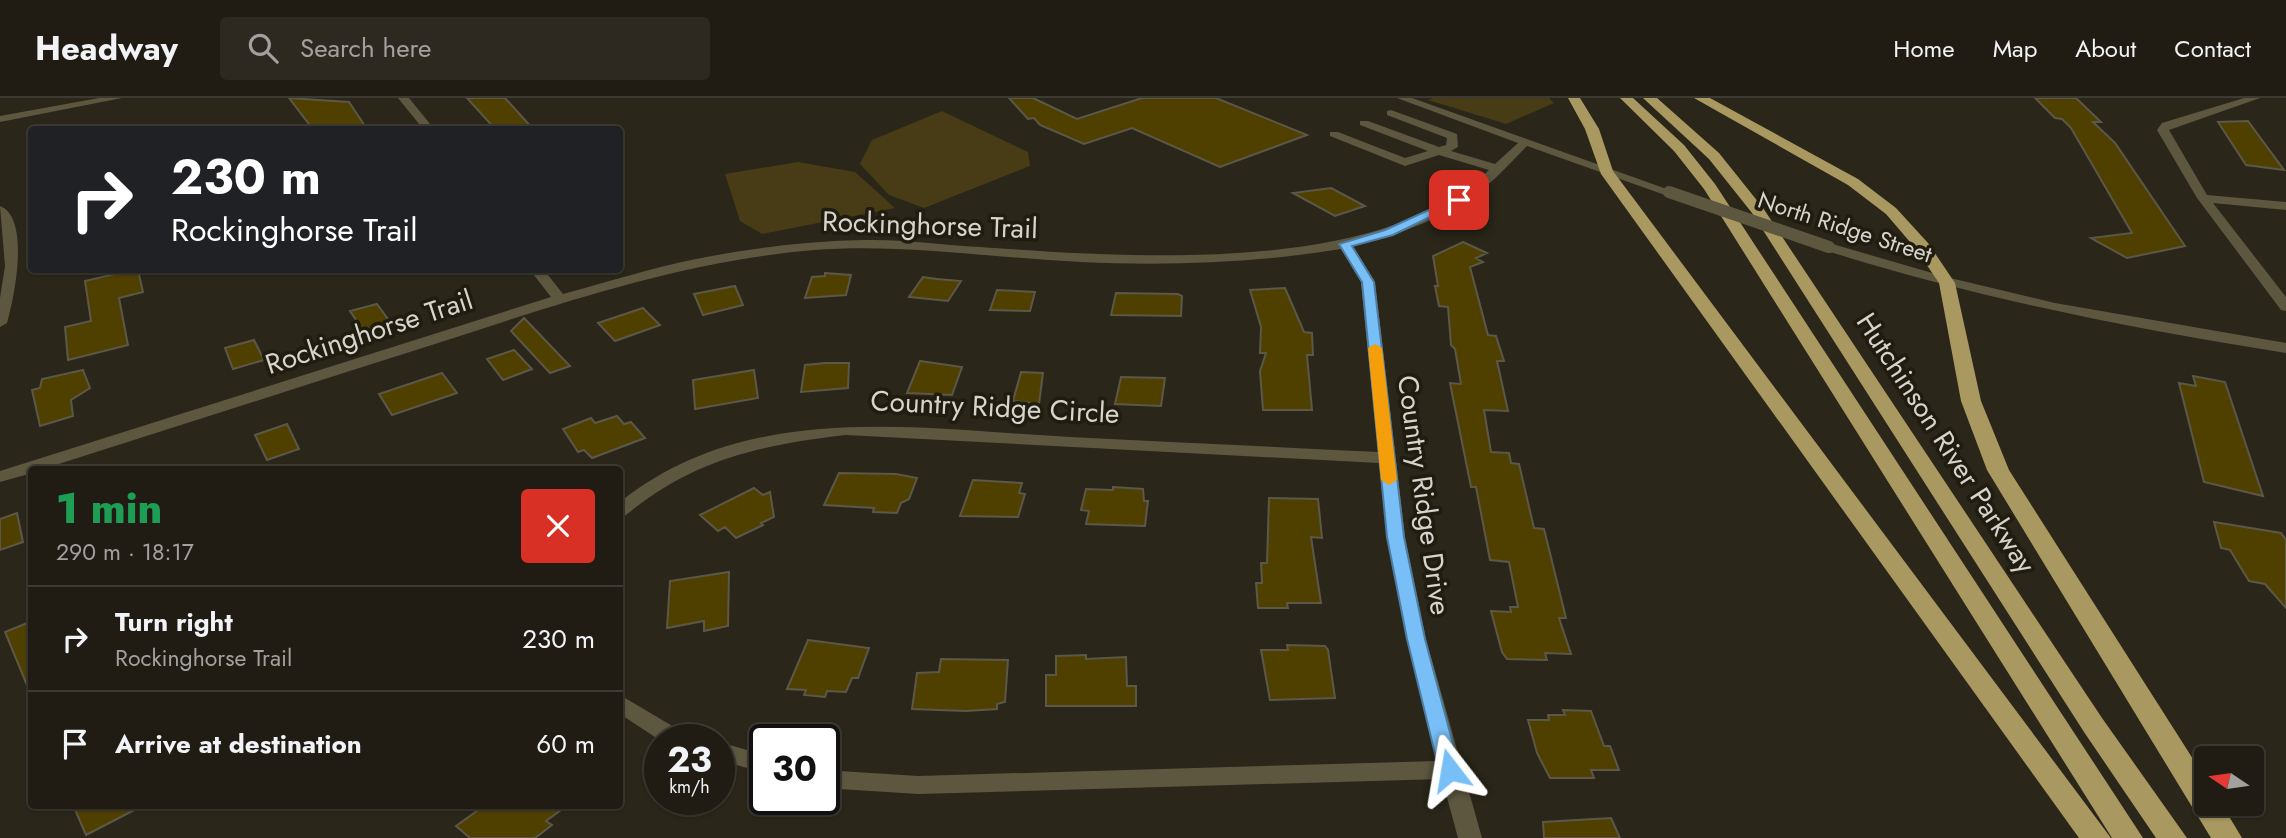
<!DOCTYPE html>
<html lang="en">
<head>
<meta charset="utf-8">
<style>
  body { margin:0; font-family:Jost,sans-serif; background:#2d2921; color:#f1f3f6; height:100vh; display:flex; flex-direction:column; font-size:26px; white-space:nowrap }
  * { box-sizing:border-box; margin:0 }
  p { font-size:23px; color:#a2a1a0 }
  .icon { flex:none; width:38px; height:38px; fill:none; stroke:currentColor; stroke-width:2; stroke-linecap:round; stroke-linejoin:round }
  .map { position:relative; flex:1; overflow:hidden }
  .sheet { position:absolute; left:28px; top:368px; width:595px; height:343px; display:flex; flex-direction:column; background:#201c13; border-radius:7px; box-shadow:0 2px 5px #0004,0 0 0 2px #3d3a33 }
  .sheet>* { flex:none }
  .guide { position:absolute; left:28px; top:28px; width:595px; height:147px; border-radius:7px; box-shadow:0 2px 5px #0004,0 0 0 2px #3d3a33; background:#202124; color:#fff; overflow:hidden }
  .needle { width:46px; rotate:283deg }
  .buttons { position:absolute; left:2194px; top:648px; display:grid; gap:14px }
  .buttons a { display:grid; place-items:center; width:70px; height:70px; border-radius:7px; background:#201c13; box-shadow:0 2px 5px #0004,0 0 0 2px #3d3a33; font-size:35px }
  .speed { position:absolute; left:644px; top:626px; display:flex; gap:14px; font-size:35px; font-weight:700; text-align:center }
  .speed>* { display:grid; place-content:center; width:91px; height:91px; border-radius:50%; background:#201c13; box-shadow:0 2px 5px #0004,0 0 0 2px #3d3a33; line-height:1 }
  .speed small { font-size:18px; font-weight:400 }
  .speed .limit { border:4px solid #111; border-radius:10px; background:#fff; color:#111 }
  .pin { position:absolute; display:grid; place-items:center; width:60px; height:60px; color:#fff; margin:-30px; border-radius:14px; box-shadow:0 4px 10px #0006 }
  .me { position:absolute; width:77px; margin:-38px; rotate:346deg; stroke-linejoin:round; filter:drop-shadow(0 0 5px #0008) }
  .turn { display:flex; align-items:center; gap:24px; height:147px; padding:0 28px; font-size:32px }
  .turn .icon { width:91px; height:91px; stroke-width:2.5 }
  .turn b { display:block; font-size:49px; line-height:60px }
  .round { display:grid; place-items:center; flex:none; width:74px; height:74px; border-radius:7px; background:#2d2921 }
  .headline { display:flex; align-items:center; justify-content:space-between; height:119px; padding:0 28px }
  h1 { font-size:42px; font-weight:800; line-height:52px; color:#1e9e55 }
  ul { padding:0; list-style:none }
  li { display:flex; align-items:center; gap:21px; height:105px; padding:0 28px; border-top:2px solid #3d3a33 }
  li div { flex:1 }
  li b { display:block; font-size:26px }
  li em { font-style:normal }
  header { display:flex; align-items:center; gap:42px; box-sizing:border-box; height:98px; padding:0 35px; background:#201c13; border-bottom:2px solid #3d3a33 }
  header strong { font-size:33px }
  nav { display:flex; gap:38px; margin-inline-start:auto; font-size:24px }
  .search { width:490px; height:63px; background:#2d2921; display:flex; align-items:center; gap:18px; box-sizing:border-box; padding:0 24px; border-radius:7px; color:#a2a1a0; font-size:26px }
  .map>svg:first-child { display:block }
  .green { fill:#473c15 }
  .building { fill:#504000; stroke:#5b5749; stroke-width:2 }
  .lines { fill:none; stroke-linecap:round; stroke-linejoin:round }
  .minor { fill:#5d5740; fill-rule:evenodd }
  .highway { fill:#a99960; fill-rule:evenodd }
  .minor-bridge { stroke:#5d5740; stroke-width:12 }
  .route { fill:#78bff7; stroke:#4e7ca1; stroke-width:2 }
  .slow { fill:#f59e0b }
  .labels { text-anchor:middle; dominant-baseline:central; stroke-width:7; stroke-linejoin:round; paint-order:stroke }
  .far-street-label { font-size:23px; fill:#d6d4cc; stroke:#201c10 }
  .street-label { font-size:28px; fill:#d6d4cc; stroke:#201c10 }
</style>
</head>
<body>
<header>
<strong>Headway</strong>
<div class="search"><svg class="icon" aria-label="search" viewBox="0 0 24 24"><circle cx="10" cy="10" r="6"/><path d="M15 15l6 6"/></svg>Search here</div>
<nav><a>Home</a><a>Map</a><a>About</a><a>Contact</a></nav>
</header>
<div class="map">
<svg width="2286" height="740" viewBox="0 0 2286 740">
  <rect width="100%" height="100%" fill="#2a2619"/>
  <path class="green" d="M1433 0H1549L1554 5 1506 26 1428 2Z
    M942 13 1028 54 1030 68 924 110 889 97 860 66 872 42Z
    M798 64 855 74 895 110 762 136 740 123 725 76Z"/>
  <path class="building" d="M289 0 349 4 365 28 347 32 312 30Z
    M467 0H505L534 32H496Z
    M1009 0H1033L1077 21 1142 0H1216L1307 37 1220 69 1132 30 1084 46 1040 27 1034 20 1028 21Z
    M2035 0H2076L2101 24H2093L2115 45 2185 148 2127 160 2091 140 2132 135 2071 30 2062 21 2055 20Z
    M2248 23 2284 72 2246 67 2218 24Z
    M1331 90 1365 108 1335 118 1293 95Z
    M1463 144 1487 155 1476 160 1483 164 1470 169 1488 237 1496 238 1504 263H1497L1508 313 1484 312 1491 354 1509 355 1511 365 1519 366 1534 430 1544 431 1566 520H1559L1571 556 1545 555 1547 562 1507 561 1502 554 1491 513 1511 514 1510 509H1518L1509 464 1490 462 1476 389H1471L1450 285 1461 286 1455 251 1451 247 1448 209 1439 208 1435 188H1438L1433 158Z
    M132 172H138L143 194 119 200 128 247 68 262 65 229 91 223 85 183Z
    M825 175 851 177 846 197 805 200 812 179 825 178Z
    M923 179 937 181 961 183 948 203 909 199Z
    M735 188 743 207 703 217 694 196Z
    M1285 190 1304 234 1312 235 1313 257H1307L1312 312H1263L1260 273 1266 255H1260L1261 229 1250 192Z
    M997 192 1035 194 1030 213 990 212Z
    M1116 195 1178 196 1182 198 1181 218 1111 217Z
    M377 206 390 224 363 232 350 213Z
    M643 210 660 227 615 243 598 225Z
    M524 220 570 268 550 275 511 233Z
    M254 242 264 262 233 271 225 250Z
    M514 252 532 271 503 282 487 261Z
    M920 263 962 269 952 297 907 295Z
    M826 265H849L848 290 801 294 805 267Z
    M83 272 90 290 71 302 73 318 40 328 32 292 40 290 42 281Z
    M754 272 758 300 695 311 693 282Z
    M1021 274 1043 275 1039 306 1013 303Z
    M442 275 457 295 392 317 379 296Z
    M2193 278 2225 284 2263 398 2204 384 2179 285 2196 288Z
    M1121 279 1165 280 1161 308 1115 306Z
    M617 318 624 326 631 324 645 340 592 360 584 352 578 354 563 331 591 320 595 325Z
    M287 326 299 351 267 362 255 337Z
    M839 375 896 376 917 380 909 401 901 405 897 415 873 414 874 410 824 407Z
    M973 382 1022 385 1019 395 1025 396 1018 419 960 418Z
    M1113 389 1143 391 1144 403H1148L1145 428 1086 426 1089 413 1081 412 1086 391 1113 392Z
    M754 390 763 397 770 394 774 419 761 425 763 427 736 440 725 429 718 433 700 417Z
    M1269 400 1318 401 1322 440 1311 439 1321 505H1287L1288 510H1258L1256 485H1262L1261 465H1267Z
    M17 415 23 444 0 452V421Z
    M2214 424 2281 435 2286 442V510L2265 486 2249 483 2230 452 2221 450Z
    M729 474 728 528 704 533V523L667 530 670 483Z
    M32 523V597H31L5 534Z
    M808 542 869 550 858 580H852L846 594 827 593 825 599 804 597 806 592 787 591Z
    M1287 547 1325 548 1328 552 1335 600 1270 602 1261 552H1288Z
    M1086 557V561L1126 559 1127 588H1136V608H1046V577H1056V558Z
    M941 561 1008 562 1005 604 997 606V611L966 613 912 611 917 575 939 574Z
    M1563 612 1591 613 1604 648H1610L1619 672H1591L1594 680H1550L1537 655 1528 622H1549L1548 617H1565Z
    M73 707H144L86 737Z
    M485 707H568L546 723 552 727 535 740H470L456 728Z
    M1611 720 1620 740H1544L1543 724Z"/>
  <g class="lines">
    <path class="minor" d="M99 0H122L0 24V18Z
      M398 0H409L435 32H424Z
      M1397 0H1412L1675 94 1665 97 1527 48C1513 62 1500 77 1485 89 1448 119 1399 137 1353 148L1375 184 1405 439 1426 541 1482 740H1458L1442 681 918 696 824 690V672L918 678 1438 663C1411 563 1390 468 1379 365L846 337C761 347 694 361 626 417L620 419V404C748 301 918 331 1070 339 1173 344 1275 349 1378 354L1361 184 1341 151C1256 165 1167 168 1081 164 993 160 902 145 814 152 685 163 561 205 438 245 306 287 175 329 43 371H32V375L0 384V373L551 199 530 172H544L563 196C607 184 652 170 696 161 751 150 808 143 864 142 902 141 942 147 980 149 1124 159 1379 179 1489 72L1439 57 1405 68 1330 38V34H1338L1405 60 1428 53 1360 27V23H1368L1439 49 1446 47 1447 40 1387 17V13L1391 12 1457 36 1458 49 1451 53 1495 66 1518 45Z
      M2244 0H2260L2169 32 2207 97 2286 104V112L2213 105 2286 199V213L2281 212 2197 100 2157 32 2162 25Z
      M0 108C31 120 14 201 7 225L0 229V200L5 168Z
      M1829 145 1946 179 2055 205 2286 245V255C2130 230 1975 200 1824 152V146Z
      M620 597 674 629 696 636 699 642 658 641 620 616Z
      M719 644 765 657V675L719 662Z"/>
    <path class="highway" d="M1568 0H1580L1599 31 1613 73 2111 740H2079L1601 76 1585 31Z
      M1620 0H1633L1684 47 1715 86 2143 740H2112L1704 91 1674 53Z
      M1643 0H1657L1719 55 1763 110 2102 620 2187 740H2156L2084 634 1752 115 1709 61Z
      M1694 0H1710L1858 81 1896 110 1928 145 1955 185 1981 303 2009 372 2207 683V705H2221L2242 740H2211L1987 372 1961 303 1939 185 1916 151 1886 116 1848 87Z"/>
    <path class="minor-bridge" d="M1669 94 1829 149"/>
  </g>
  <path class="route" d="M1455 100 1465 102 1393 137 1352 148 1374 184 1404 439 1425 541 1460 672 1457 678H1442L1439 672 1407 541 1387 439 1362 184 1339 146 1385 132Z"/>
  <path class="slow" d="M1375 246 1382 250 1397 382 1389 387 1381 382 1368 250Z"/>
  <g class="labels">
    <g class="far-street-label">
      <text transform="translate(1845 129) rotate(18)">North Ridge Street</text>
    </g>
    <g class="street-label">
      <text transform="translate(930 127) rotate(2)">Rockinghorse Trail</text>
      <text transform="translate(369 234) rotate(-18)">Rockinghorse Trail</text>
      <text transform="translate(995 309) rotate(3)">Country Ridge Circle</text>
      <text transform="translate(1946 345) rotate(57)">Hutchinson River Parkway</text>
      <text transform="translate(1424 397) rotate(82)">Country Ridge Drive</text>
    </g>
  </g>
</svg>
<div class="buttons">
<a><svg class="needle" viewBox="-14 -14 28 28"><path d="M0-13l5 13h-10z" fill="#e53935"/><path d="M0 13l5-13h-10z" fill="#a2a1a0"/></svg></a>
</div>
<div class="speed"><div>23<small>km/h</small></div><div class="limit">30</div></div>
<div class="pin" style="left:1459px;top:102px;background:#d93025"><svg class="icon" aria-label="arrive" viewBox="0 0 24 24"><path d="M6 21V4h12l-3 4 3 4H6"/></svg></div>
<svg class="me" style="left:1450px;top:672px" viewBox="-20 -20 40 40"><path d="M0-17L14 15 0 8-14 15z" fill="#78bff7" stroke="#fff" stroke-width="4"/></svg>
<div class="guide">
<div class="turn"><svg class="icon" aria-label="right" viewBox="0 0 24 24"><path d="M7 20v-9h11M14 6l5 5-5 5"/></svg><div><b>230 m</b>Rockinghorse Trail</div></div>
</div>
<section class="sheet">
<div class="headline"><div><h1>1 min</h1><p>290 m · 18:17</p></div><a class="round" style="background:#d93025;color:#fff"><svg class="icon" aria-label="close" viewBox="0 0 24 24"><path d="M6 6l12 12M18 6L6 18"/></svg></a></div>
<ul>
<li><svg class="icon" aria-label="right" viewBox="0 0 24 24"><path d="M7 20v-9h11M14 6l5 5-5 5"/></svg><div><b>Turn right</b><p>Rockinghorse Trail</p></div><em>230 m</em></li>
<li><svg class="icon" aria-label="arrive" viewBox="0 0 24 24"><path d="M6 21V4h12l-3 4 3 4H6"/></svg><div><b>Arrive at destination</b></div><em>60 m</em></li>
</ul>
</section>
</div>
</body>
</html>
